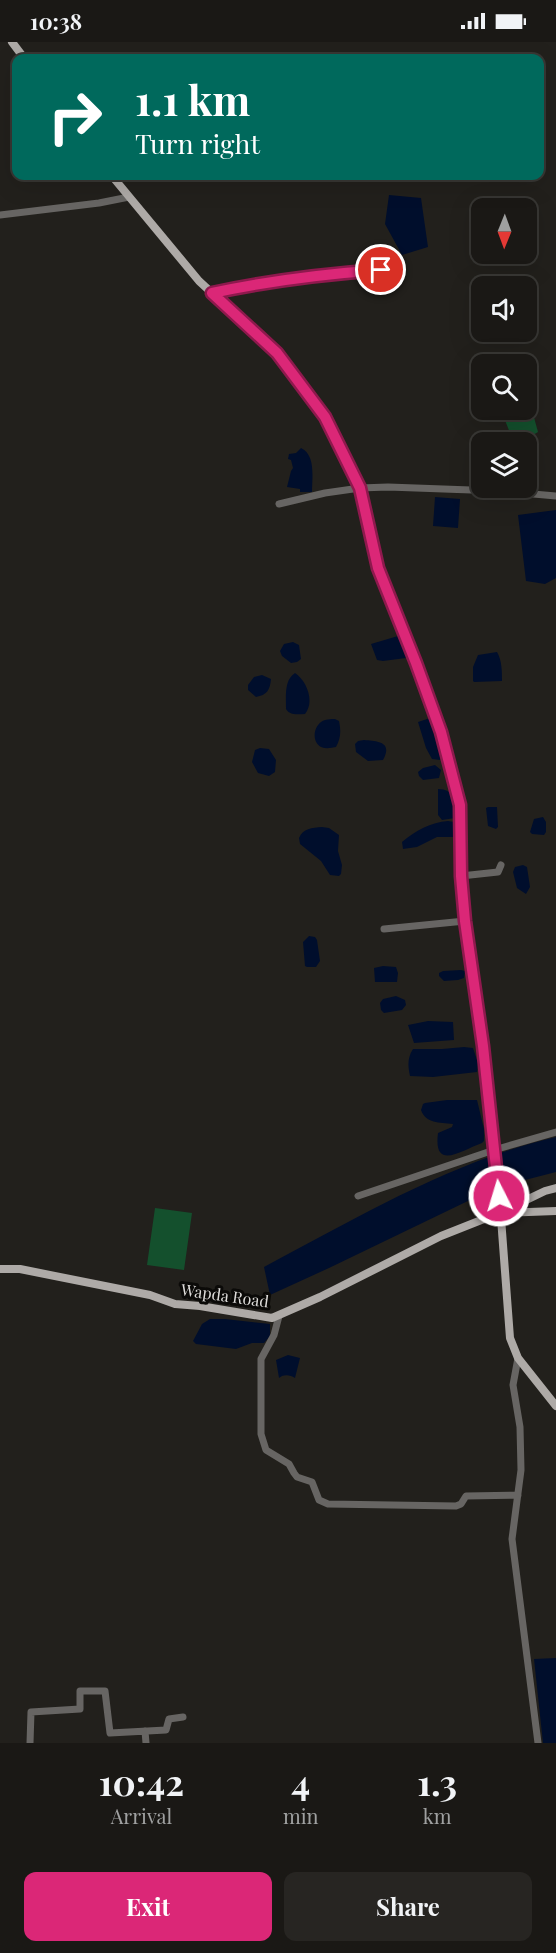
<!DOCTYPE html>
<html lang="en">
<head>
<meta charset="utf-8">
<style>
  body { margin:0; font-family:"Playfair Display",serif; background:#272522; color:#f1f3f6; height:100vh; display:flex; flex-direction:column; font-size:22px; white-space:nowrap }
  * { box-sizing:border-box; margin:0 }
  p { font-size:20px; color:#9fa0a0 }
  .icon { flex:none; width:33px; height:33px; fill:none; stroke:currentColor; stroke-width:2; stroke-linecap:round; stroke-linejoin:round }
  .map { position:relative; height:1701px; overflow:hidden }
  .drawer { display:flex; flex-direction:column; background:#1a1815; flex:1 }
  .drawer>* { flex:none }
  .banner { position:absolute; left:12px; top:12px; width:532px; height:126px; border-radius:12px; box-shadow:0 6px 24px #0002,0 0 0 2px #383734; background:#00695c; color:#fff; overflow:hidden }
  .needle { width:39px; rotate:181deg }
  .fabs { position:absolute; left:471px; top:156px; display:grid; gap:12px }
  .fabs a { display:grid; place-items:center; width:66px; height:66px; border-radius:12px; background:#1a1815; box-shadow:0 6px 24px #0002,0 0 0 2px #383734; font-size:30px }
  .pin { position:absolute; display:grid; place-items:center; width:51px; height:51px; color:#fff; margin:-26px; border:3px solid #fff; border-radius:50%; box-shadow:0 2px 6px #0007 }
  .me { position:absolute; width:66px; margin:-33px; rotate:355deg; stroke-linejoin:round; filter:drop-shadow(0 0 4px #0008) }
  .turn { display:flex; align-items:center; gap:21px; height:126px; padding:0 24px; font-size:27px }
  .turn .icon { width:78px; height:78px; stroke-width:2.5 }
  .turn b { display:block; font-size:42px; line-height:51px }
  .eta { display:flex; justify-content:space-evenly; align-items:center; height:102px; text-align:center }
  .eta b { font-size:36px; font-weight:700; line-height:42px }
  .action { display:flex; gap:12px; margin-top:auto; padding:12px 24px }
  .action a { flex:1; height:69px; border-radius:12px; background:#db2777; color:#fff; font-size:24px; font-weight:700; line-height:69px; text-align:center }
  .action a+a { background:#272522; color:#f1f3f6 }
  .status { display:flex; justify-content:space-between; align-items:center; height:42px; padding:0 30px; background:#1a1815; direction:ltr }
  .status svg { height:16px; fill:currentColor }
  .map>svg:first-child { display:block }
  .green { fill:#14502d }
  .water { fill:#000e2c }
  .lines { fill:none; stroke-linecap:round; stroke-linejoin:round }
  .minor { stroke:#676563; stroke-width:7 }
  .major { stroke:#aeaaa7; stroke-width:8 }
  .route-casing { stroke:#8e194d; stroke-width:15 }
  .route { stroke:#db2777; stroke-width:10 }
  .labels { text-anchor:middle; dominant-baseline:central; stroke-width:6; stroke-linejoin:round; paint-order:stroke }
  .street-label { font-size:16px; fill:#dfdddb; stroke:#0b0a08 }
</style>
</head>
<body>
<div class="status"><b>10:38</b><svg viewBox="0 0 49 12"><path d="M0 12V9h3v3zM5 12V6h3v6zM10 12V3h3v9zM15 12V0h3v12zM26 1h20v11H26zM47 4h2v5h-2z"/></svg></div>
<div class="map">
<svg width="556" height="1701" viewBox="0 0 556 1701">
  <rect width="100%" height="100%" fill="#22201c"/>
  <path class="green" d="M527 350 538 390 521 400 512 396 501 368H526Z
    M155 1166 192 1171 184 1228 147 1223Z"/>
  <path class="water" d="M389 153 421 156 428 205 402 213 385 182Z
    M301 406C316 413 312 436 312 450H300V447L287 445 291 429 293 426 291 418 288 417 289 412 296 411Z
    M435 455 460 457 458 486 433 484Z
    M556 468V536L545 542 526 539 518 473Z
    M398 594 407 613 406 616 383 619 377 618 371 602Z
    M293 600 299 603 301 617 297 620 291 621 282 614 280 609 284 602Z
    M497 610C502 618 502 630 502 639L474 640 473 639V625L478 613Z
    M295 631C307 639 315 660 305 672 298 672 290 674 286 667 286 654 284 638 295 631Z
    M262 633 271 637C270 648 267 653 256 655L248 648V643L254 635Z
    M430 676 433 679 441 713 440 718 432 717 426 706 418 680Z
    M335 677 339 679C341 689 341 696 336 705 331 706 326 707 321 705 312 700 313 686 321 680 325 677 331 677 335 677Z
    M364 698C378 699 393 700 383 718L368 719 356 710 355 702 358 699Z
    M260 706 269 707 276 718 275 730 269 734 258 731 252 720 255 708Z
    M435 723 441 728 439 736 423 738 419 734 418 730 423 726Z
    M438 747C456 747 455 762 455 776L442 778 438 773Z
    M488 765H497L498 785 496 787 488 784 486 766Z
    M543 775 546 780V790L544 793 532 792 530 790 534 777Z
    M448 779 454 780V795H437L417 805 403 807 402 800C415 789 431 780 448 779Z
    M322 785 329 786 339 793 338 809 342 823 341 832 339 834 330 833 321 819 300 802 299 796C303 786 312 786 322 785Z
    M523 823 527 825 530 845 526 852 517 846 513 830 515 825Z
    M309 894 315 895 317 898 320 919 316 925H307L305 924 303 900Z
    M383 924 396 925 398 931 397 940H375L374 926Z
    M461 928 465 929 464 936 458 938 444 939 439 934V931L443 929Z
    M396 954 405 958 406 963 402 968 384 971 381 968 380 961 383 957Z
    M428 979 453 980 454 998 414 1001 408 983Z
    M464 1005 473 1006 478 1021 477 1030 433 1035 410 1034C408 1025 407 1016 413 1007H442Z
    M447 1058H477L484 1087V1099L482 1101C462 1108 433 1130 438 1091L452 1085 453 1082C439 1080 426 1082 421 1068L423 1062 425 1061Z
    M556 1095V1130L525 1138 470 1158 329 1226 270 1253 264 1225C357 1176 452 1119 556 1095Z
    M210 1277H225L270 1282V1294L264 1301H252L236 1307 196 1302 193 1299 202 1282Z
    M288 1313 300 1316 295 1336C290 1333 284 1332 279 1336L276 1318Z
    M556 1616V1701H543L534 1617Z"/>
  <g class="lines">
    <path class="minor" d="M0 173 99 161 129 155
      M212 251 265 240 381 228
      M279 462 325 451 360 446 388 445 499 449 556 454
      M461 834 498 830 501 823
      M384 887 465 879
      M358 1154 494 1108 556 1090
      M279 1274 274 1293 261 1317V1392L266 1408 289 1422 294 1431 297 1435 312 1440 319 1458 328 1462 456 1464 461 1462 466 1454 518 1453
      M518 1316 513 1343 520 1385 521 1428 512 1497 538 1701
      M145 1689 146 1701
      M30 1701 31 1670 80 1667V1649H105L110 1691 166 1688 169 1677 183 1675"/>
    <path class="major" d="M12 0 24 16
      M112 134 199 239 277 311 325 375 360 446 378 527 416 621 441 690 460 763 461 834 465 879 480 984 498 1136 510 1296 518 1316 556 1364
      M502 1171 556 1169
      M0 1227H20L150 1253 175 1262 200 1264 272 1276 320 1255 441 1194 499 1171 545 1149 556 1146"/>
  </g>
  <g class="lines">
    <g class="route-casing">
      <path id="route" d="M381 228C324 232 268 239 212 251L277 311 325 375 360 446 378 526 416 621 441 690 460 763 461 834 465 879 483 1004 499 1154"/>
    </g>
    <use href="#route" class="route"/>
  </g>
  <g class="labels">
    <g class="street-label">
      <text transform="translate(225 1253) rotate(8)">Wapda Road</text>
    </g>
  </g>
</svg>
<div class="fabs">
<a><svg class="needle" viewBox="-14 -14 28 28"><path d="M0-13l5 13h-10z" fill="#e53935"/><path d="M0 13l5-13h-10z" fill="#9fa0a0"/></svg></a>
<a><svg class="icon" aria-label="sound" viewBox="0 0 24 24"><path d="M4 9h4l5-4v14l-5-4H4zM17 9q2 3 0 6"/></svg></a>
<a><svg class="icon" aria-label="search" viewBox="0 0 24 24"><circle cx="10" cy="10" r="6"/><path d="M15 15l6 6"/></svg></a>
<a><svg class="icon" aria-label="layers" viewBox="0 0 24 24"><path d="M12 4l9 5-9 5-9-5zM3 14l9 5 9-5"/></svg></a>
</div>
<div class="pin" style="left:381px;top:228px;background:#d93025"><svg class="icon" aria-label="arrive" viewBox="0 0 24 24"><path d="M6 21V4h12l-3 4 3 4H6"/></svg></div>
<svg class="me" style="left:499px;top:1154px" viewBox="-20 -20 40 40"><circle r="17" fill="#db2777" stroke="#fff" stroke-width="3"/><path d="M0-11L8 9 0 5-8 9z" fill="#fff"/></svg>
<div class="banner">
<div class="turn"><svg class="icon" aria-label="right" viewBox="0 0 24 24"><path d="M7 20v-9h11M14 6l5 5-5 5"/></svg><div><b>1.1 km</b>Turn right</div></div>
</div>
</div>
<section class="drawer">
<div class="eta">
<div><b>10:42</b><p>Arrival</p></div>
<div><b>4</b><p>min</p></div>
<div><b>1.3</b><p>km</p></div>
</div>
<div class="action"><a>Exit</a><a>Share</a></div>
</section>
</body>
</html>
